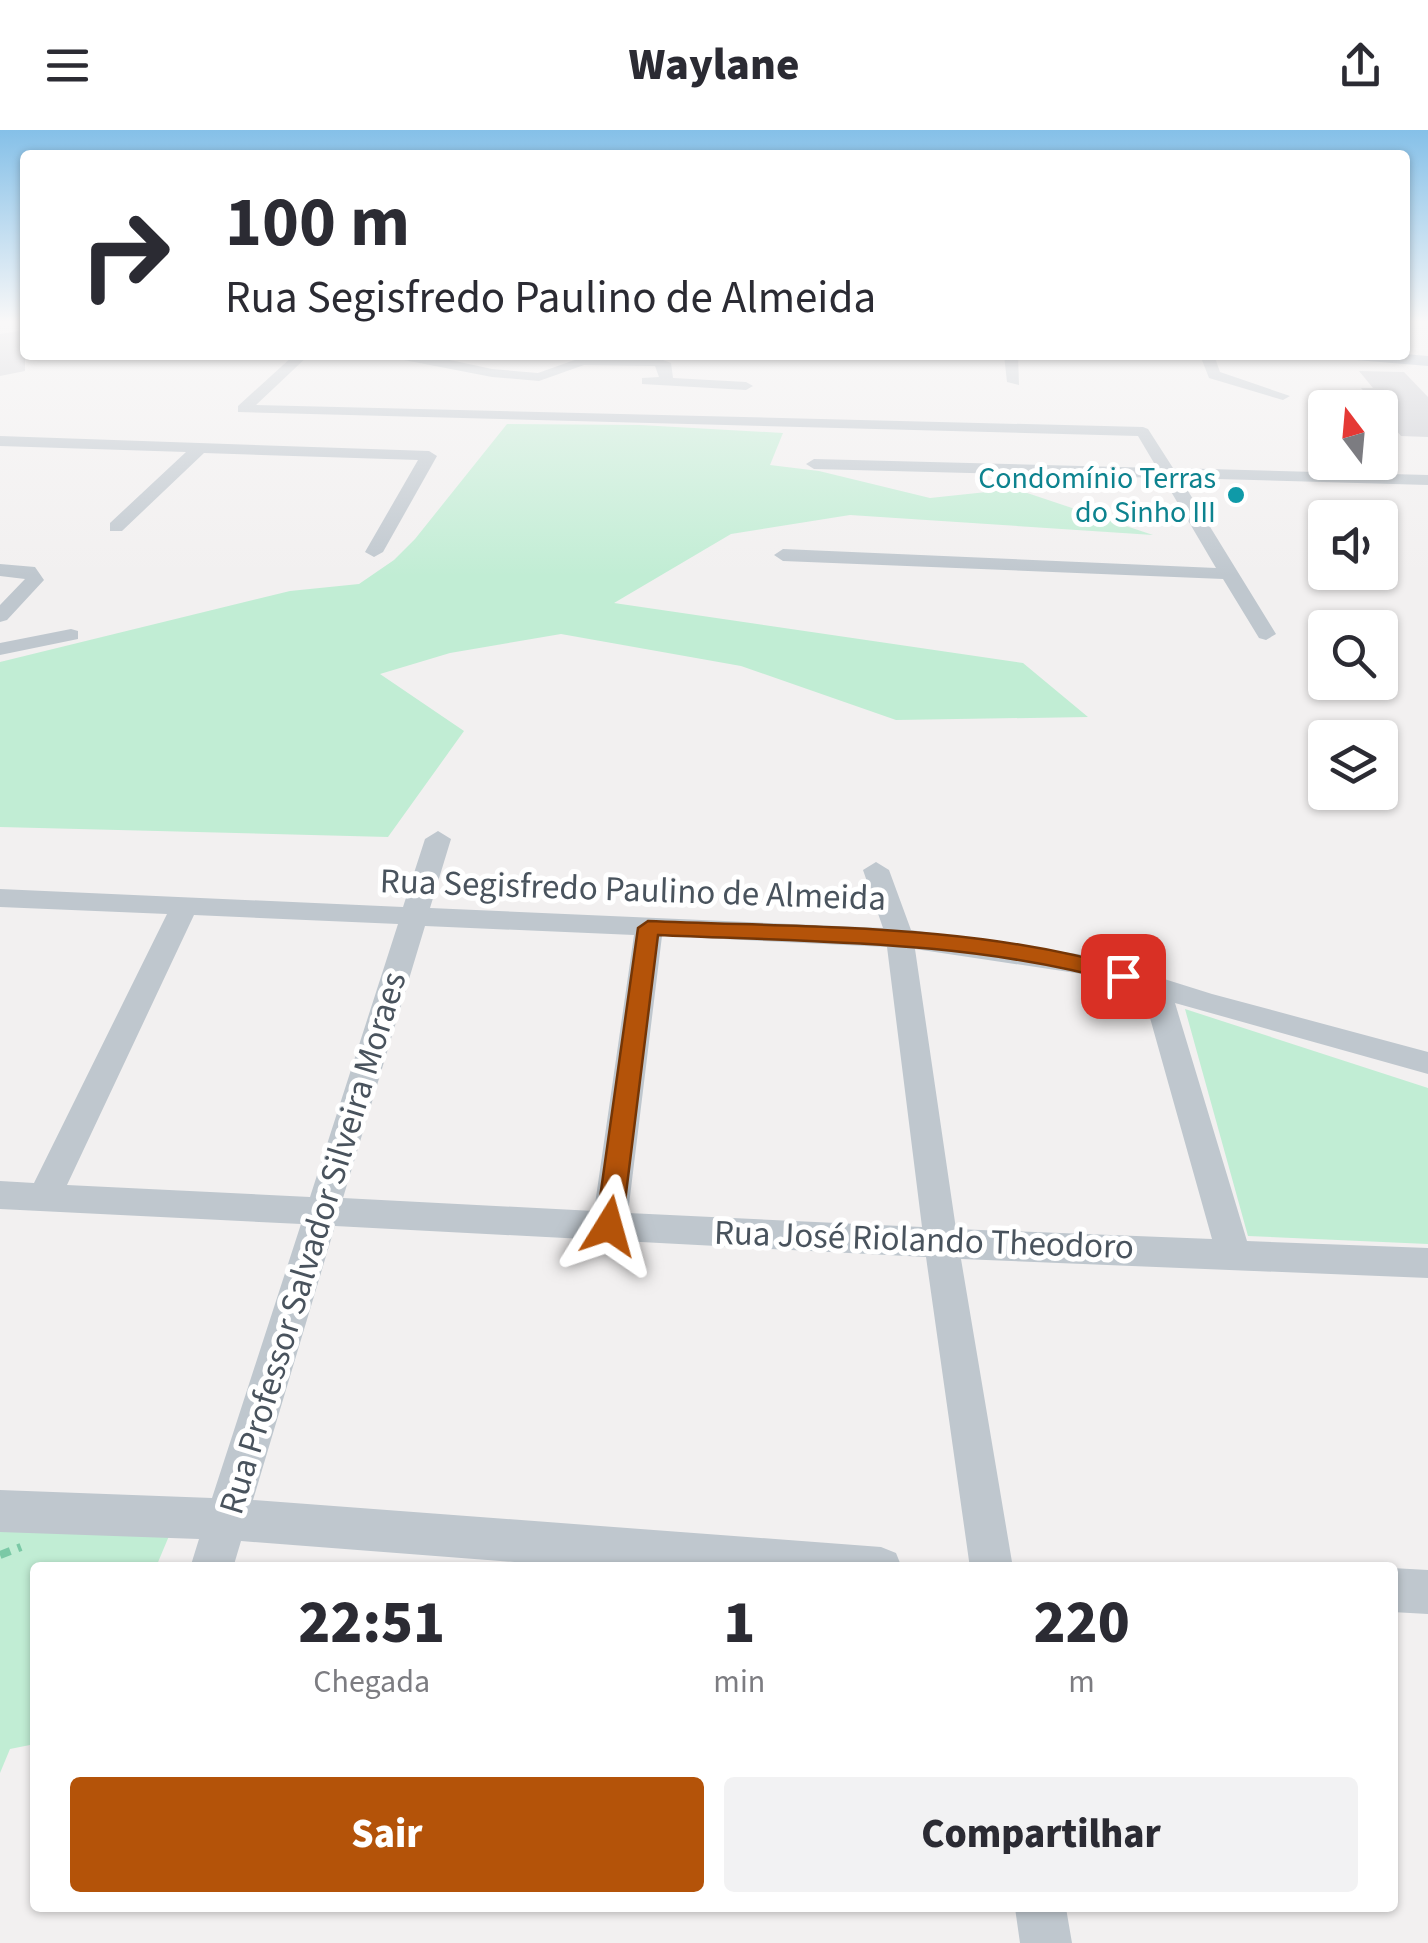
<!DOCTYPE html>
<html lang="pt">
<head>
<meta charset="utf-8">
<style>
  body { margin:0; font-family:"Source Sans 3",sans-serif; background:#f2f2f3; color:#2b2b33; height:100vh; display:flex; flex-direction:column; font-size:38px; white-space:nowrap }
  * { box-sizing:border-box; margin:0 }
  p { font-size:32px; color:#7c7c81 }
  .icon { flex:none; width:55px; height:55px; fill:none; stroke:currentColor; stroke-width:2; stroke-linecap:round; stroke-linejoin:round }
  .map { position:relative; flex:1; overflow:hidden }
  .drawer { position:absolute; left:30px; top:1432px; width:1368px; height:350px; display:flex; flex-direction:column; background:#fff; border-radius:10px; box-shadow:0 2px 8px #0004 }
  .drawer>* { flex:none }
  .top-card { position:absolute; left:20px; top:20px; width:1390px; height:210px; border-radius:10px; box-shadow:0 2px 8px #0004; background:#fff; color:#2b2b33; overflow:hidden }
  .needle { width:65px; rotate:344deg }
  .buttons { position:absolute; left:1308px; top:260px; display:grid; gap:20px }
  .buttons a { display:grid; place-items:center; width:90px; height:90px; border-radius:10px; background:#fff; box-shadow:0 2px 8px #0004; font-size:50px }
  .pin { position:absolute; display:grid; place-items:center; width:85px; height:85px; color:#fff; margin:-42px; border-radius:20px; box-shadow:0 5px 15px #0006 }
  .me { position:absolute; width:110px; margin:-55px; rotate:8deg; stroke-linejoin:round; filter:drop-shadow(0 0 8px #0008) }
  .turn { display:flex; align-items:center; gap:35px; height:210px; padding:0 40px; font-size:45px }
  .turn .icon { width:130px; height:130px; stroke-width:2.5 }
  .turn b { display:block; font-size:70px; line-height:85px }
  .eta { display:flex; justify-content:space-evenly; align-items:center; height:170px; text-align:center }
  .eta b { font-size:60px; font-weight:800; line-height:70px }
  .action { display:flex; gap:20px; margin-top:auto; padding:20px 40px }
  .action a { flex:1; height:115px; border-radius:10px; background:#b45309; color:#fff; font-size:40px; font-weight:800; line-height:115px; text-align:center }
  .action a+a { background:#f2f2f3; color:#2b2b33 }
  header { display:flex; justify-content:space-between; align-items:center; height:130px; padding:0 40px; background:#fff; font-size:45px; font-weight:800 }
  .map>svg:first-child { display:block }
  .green { fill:#c1edd4 }
  .building { fill:#caccd2 }
  .lines { fill:none; stroke-linecap:round; stroke-linejoin:round }
  .path { stroke:#7bc9a6; stroke-width:8; stroke-dasharray:11 8; stroke-linecap:butt }
  .minor { fill:#bfc7ce; fill-rule:evenodd }
  .major { fill:#b1becd; fill-rule:evenodd }
  .route { fill:#b45309; stroke:#753606; stroke-width:2.5 }
  .culture-dot { fill:#0f9aa8; stroke:#fff; stroke-width:4 }
  .labels { text-anchor:middle; dominant-baseline:central; stroke-width:10; stroke-linejoin:round; paint-order:stroke }
  .far-culture-label { font-size:30px; fill:#0d838f; stroke:#fff; text-anchor:end }
  .street-label { font-size:35px; fill:#49535d; stroke:#fff }
</style>
</head>
<body>
<header><svg class="icon" aria-label="menu" viewBox="0 0 24 24"><path d="M4 6h16M4 12h16M4 18h16"/></svg>Waylane<svg class="icon" aria-label="share" viewBox="0 0 24 24"><path d="M12 15V3M7 8l5-5 5 5M5 13v7h14v-7"/></svg></header>
<div class="map">
<svg width="1428" height="1813" viewBox="0 0 1428 1813">
  <rect width="100%" height="100%" fill="#f2f0f0"/>
  <path class="green" d="M507 294 640 295 783 303 770 335 819 341 930 368 1015 359 1153 405 850 385 731 404 614 473 1023 533 1088 587 896 590 741 536 561 504 450 523 380 544 464 601 388 707 0 697V532L290 461 359 454 394 430 415 409Z
    M1185 879 1428 958V1114L1248 1106Z
    M0 1400 169 1406 156 1437 35 1438V1614L10 1619 0 1643Z"/>
  <path class="building" d="M25 200V241L0 246V204Z
    M1359 241 1404 242 1428 267V307L1401 306 1361 258H1373Z"/>
  <g class="lines">
    <path class="path" d="M0 1425 21 1417"/>
    <path class="minor" d="M294 225H309L256 275 1143 297 1148 299 1173 338 1428 345V355L1180 348 1276 504 1266 510 1259 508 1223 449 783 431 774 425 783 419 1216 438 1163 348 814 339 806 334 814 329 1157 338 1138 306 238 282V276Z
      M378 225H427L492 239 538 243 583 227 658 228 671 233 673 248 746 252 753 256 746 260 642 254V248L659 247 655 236 584 235 539 251 492 247Z
      M1004 225H1018L1019 255 1007 252Z
      M1200 225H1214L1220 242 1290 266 1283 270 1209 248Z
      M0 306 429 321 437 326 383 422 374 427 365 422 418 330 204 323 122 401H110V393L186 322 0 316Z
      M0 434 35 437 44 450 7 490 0 492V475L25 449 0 446Z
      M71 499 78 501V509L0 525V513Z
      M438 701 451 709 430 778 883 798 863 740 876 732 889 740 911 800 1091 826 1212 864 1428 922V944L1175 873 1247 1111 1428 1118V1148L961 1129 1013 1438H970L926 1127 335 1096 253 1370 881 1417 896 1423 902 1438H592L241 1411 233 1438H190L199 1409 0 1402V1360L212 1368 301 1094 0 1079V1051L34 1053 167 784 0 777V759L403 777 425 709ZM194 785 398 794 310 1067 67 1055ZM425 796 634 805 594 1081 343 1068ZM662 806 887 817 922 1097 628 1083ZM915 819 1089 845 1143 863 1212 1109 956 1099Z
      M1392 1438 1428 1440V1484L1392 1482Z
      M1015 1778H1066L1072 1813H1020Z"/>
    <path class="major" d="M1405 224 1428 226V236L1356 230 1347 225Z"/>
  </g>
  <linearGradient id="sky" x2="0" y2="1"><stop stop-color="#85c0e8"/><stop offset="0.43" stop-color="#f9f8f8"/><stop offset="1" stop-color="#f9f8f8" stop-opacity="0"/></linearGradient>
  <rect width="1428" height="446" fill="url(#sky)"/>
  <path class="route" d="M648 791C808 798 976 793 1131 840L1134 846 1123 853C973 810 813 812 658 805L622 1096 618 1104 609 1107 600 1104 596 1096 638 798Z"/>
  <circle class="culture-dot" cx="1236" cy="365" r="10"/>
  <g class="labels">
    <g class="far-culture-label">
      <text x="1216" y="348">Condomínio Terras<tspan x="1216" dy="34">do Sinho III</tspan></text>
    </g>
    <g class="street-label">
      <text transform="translate(633 760) rotate(2)">Rua Segisfredo Paulino de Almeida</text>
      <text transform="translate(924 1110) rotate(2)">Rua José Riolando Theodoro</text>
      <text transform="translate(313 1113) rotate(-73)">Rua Professor Salvador Silveira Moraes</text>
    </g>
  </g>
</svg>
<div class="buttons">
<a><svg class="needle" viewBox="-14 -14 28 28"><path d="M0-13l5 13h-10z" fill="#e53935"/><path d="M0 13l5-13h-10z" fill="#7c7c81"/></svg></a>
<a><svg class="icon" aria-label="sound" viewBox="0 0 24 24"><path d="M4 9h4l5-4v14l-5-4H4zM17 9q2 3 0 6"/></svg></a>
<a><svg class="icon" aria-label="search" viewBox="0 0 24 24"><circle cx="10" cy="10" r="6"/><path d="M15 15l6 6"/></svg></a>
<a><svg class="icon" aria-label="layers" viewBox="0 0 24 24"><path d="M12 4l9 5-9 5-9-5zM3 14l9 5 9-5"/></svg></a>
</div>
<div class="pin" style="left:1123px;top:846px;background:#d93025"><svg class="icon" aria-label="arrive" viewBox="0 0 24 24"><path d="M6 21V4h12l-3 4 3 4H6"/></svg></div>
<svg class="me" style="left:609px;top:1096px" viewBox="-20 -20 40 40"><path d="M0-17L14 15 0 8-14 15z" fill="#b45309" stroke="#fff" stroke-width="4"/></svg>
<div class="top-card">
<div class="turn"><svg class="icon" aria-label="right" viewBox="0 0 24 24"><path d="M7 20v-9h11M14 6l5 5-5 5"/></svg><div><b>100 m</b>Rua Segisfredo Paulino de Almeida</div></div>
</div>
<section class="drawer">
<div class="eta">
<div><b>22:51</b><p>Chegada</p></div>
<div><b>1</b><p>min</p></div>
<div><b>220</b><p>m</p></div>
</div>
<div class="action"><a>Sair</a><a>Compartilhar</a></div>
</section>
</div>
</body>
</html>
